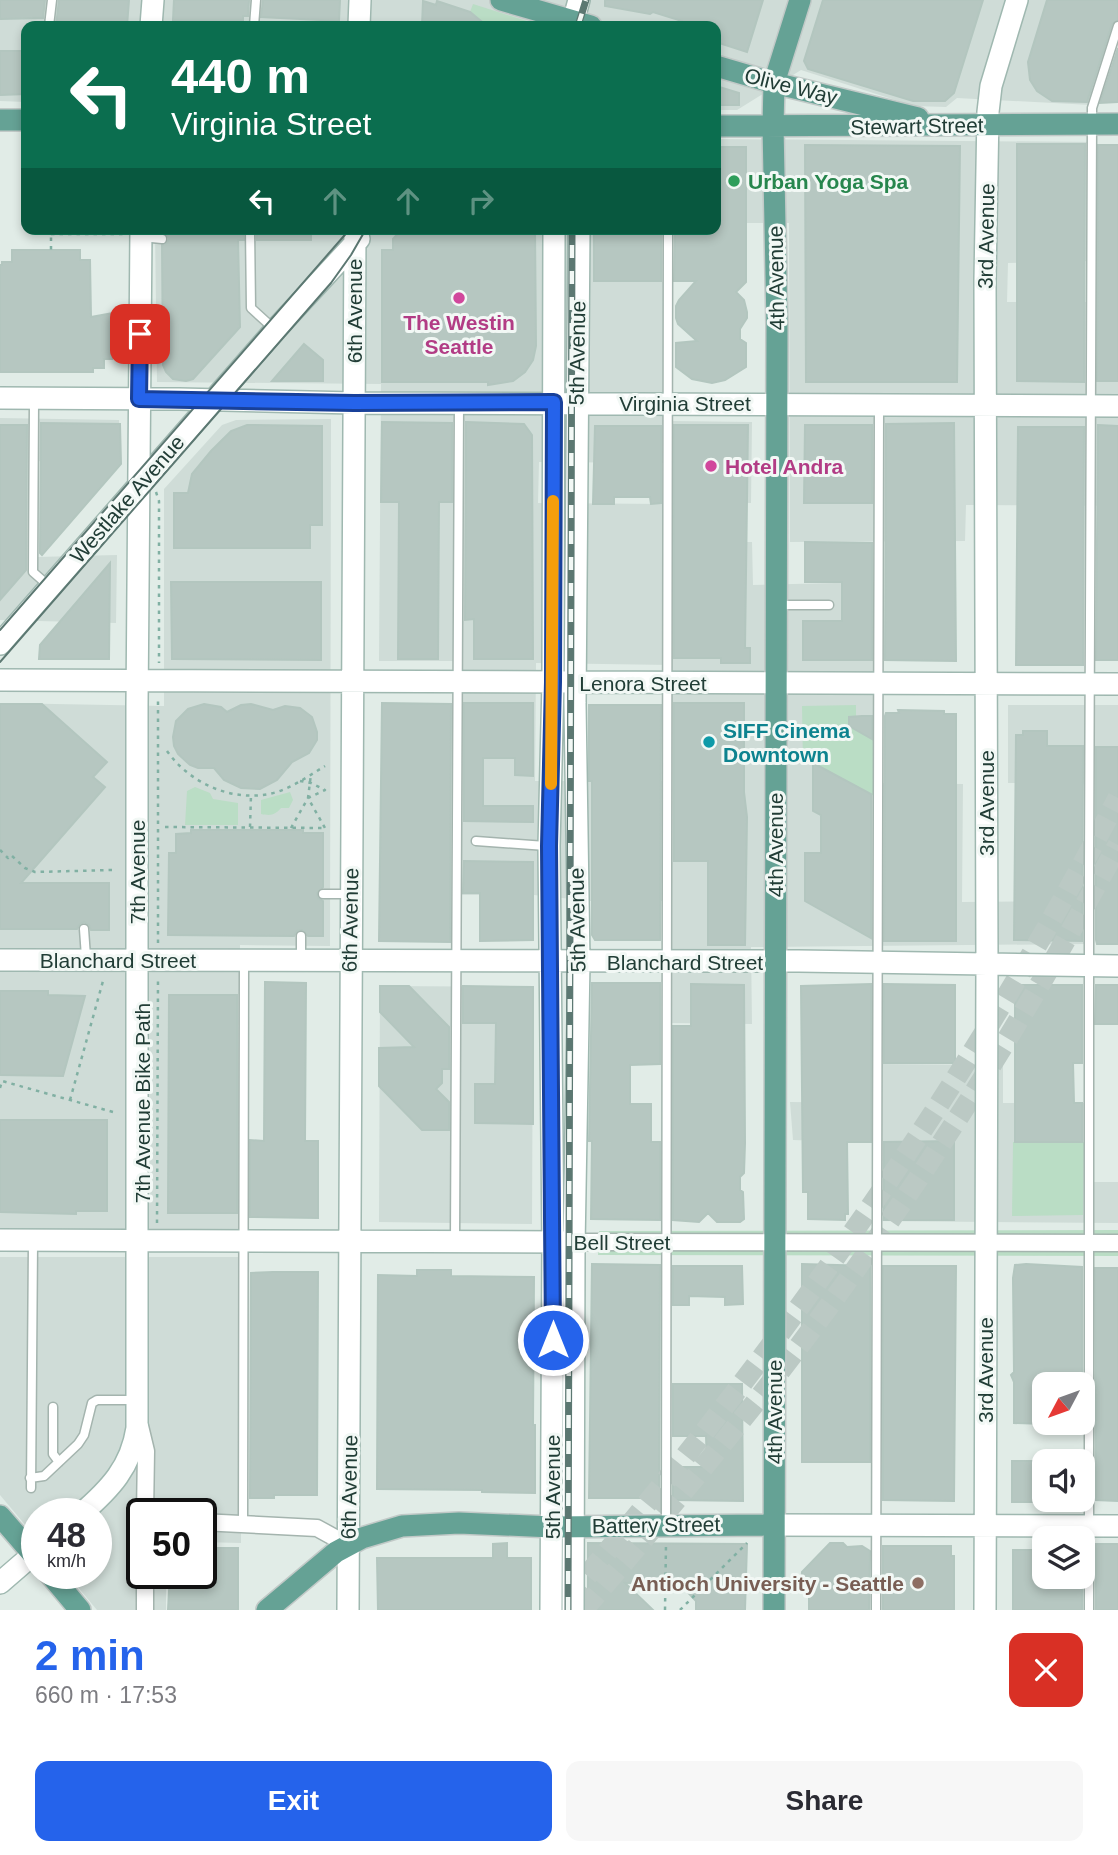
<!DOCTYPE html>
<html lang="en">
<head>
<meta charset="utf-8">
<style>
  body { margin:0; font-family:Helvetica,sans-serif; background:#f7f7f7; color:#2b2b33; height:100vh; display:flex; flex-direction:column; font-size:26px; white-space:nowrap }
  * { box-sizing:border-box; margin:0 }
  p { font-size:23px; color:#7c7c81 }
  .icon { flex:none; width:38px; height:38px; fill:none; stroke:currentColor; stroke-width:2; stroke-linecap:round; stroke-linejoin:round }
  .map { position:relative; height:1610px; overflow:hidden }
  .sheet { display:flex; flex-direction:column; background:#fff; flex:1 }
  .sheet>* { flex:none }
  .hud { position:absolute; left:21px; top:21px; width:700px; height:214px; border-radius:14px; box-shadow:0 4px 10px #0003; background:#0b6e4f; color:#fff; overflow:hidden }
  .needle { width:46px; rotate:229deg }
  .buttons { position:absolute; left:1032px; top:1372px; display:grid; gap:14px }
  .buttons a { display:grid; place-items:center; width:63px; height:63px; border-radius:14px; background:#fff; box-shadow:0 4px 10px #0003; font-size:35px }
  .speed { position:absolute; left:21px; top:1498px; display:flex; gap:14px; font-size:35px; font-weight:700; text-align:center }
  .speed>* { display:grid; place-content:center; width:91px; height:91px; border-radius:50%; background:#fff; box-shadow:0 4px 10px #0003; line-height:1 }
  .speed small { font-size:18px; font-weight:400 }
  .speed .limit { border:4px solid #111; border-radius:10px; background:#fff; color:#111 }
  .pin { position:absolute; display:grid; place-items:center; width:60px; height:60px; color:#fff; margin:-30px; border-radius:14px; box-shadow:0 4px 10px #0006 }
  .me { position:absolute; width:77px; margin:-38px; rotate:0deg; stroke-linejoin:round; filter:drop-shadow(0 0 5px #0008) }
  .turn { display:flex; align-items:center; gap:24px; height:147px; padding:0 35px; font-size:32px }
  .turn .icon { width:91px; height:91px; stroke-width:2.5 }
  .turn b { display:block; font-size:49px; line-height:60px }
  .lanes { display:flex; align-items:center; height:66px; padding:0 35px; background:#0003; justify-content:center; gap:35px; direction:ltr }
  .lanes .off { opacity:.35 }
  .round { display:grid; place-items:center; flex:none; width:74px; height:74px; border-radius:14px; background:#f7f7f7 }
  .head { display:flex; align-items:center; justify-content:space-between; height:119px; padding:0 35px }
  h1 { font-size:42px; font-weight:700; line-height:52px; color:#2563eb }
  .cta { display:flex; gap:14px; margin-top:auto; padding:14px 35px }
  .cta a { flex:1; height:80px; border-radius:14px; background:#2563eb; color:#fff; font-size:28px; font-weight:700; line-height:80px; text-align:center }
  .cta a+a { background:#f7f7f7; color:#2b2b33 }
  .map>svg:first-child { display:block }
  .built { fill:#cfdcd7 }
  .green { fill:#baddc5 }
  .building { fill:#b6c7c1; stroke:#b3c6bf; stroke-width:2 }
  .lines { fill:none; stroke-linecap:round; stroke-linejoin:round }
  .highway-tunnel { stroke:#bbc9c4; stroke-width:21; stroke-dasharray:21 10; stroke-linecap:butt }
  .lane-casing { stroke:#a4b4ae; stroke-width:11 }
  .street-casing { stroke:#a4b4ae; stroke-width:19 }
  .secondary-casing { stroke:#9fb8b0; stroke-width:24 }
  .primary-casing { stroke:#c1c9c7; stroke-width:24 }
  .path { stroke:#81b0a3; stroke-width:2.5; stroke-dasharray:3.5 5; stroke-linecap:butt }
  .lane { stroke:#fff; stroke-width:8 }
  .street { stroke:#fff; stroke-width:16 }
  .secondary { stroke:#fff; stroke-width:21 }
  .primary { stroke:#65a295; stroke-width:21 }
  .tram { stroke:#5c7872; stroke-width:2 }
  .rail-casing { stroke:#5c7872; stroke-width:7 }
  .rail { stroke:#f2f8f5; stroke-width:4.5; stroke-dasharray:13; stroke-linecap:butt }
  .route-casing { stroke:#184099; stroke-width:18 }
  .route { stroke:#2563eb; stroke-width:12 }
  .slow { stroke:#f59e0b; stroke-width:12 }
  .leisure-dot { fill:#2e9e5b; stroke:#f2f8f5; stroke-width:2.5 }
  .hotel-dot { fill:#d1479c; stroke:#f2f8f5; stroke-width:2.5 }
  .culture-dot { fill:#0f9aa8; stroke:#f2f8f5; stroke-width:2.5 }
  .education-dot { fill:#8d6e63; stroke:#f2f8f5; stroke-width:2.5 }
  .labels { text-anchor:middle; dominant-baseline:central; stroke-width:6; stroke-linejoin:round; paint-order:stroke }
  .street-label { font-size:21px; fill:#213d36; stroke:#f2f8f5 }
  .leisure-label { font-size:21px; font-weight:bold; fill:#27864d; stroke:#f2f8f5; text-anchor:start }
  .hotel-label { font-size:21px; font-weight:bold; fill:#b23c85; stroke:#f2f8f5 }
  .culture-label { font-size:21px; font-weight:bold; fill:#0d838f; stroke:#f2f8f5; text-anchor:start }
  .education-label { font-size:21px; font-weight:bold; fill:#785e54; stroke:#f2f8f5; text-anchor:end }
</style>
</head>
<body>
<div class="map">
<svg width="1118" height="1610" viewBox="0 0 1118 1610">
  <rect width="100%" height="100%" fill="#e1ece7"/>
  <path class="built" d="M0 0H1118V21L1091 105 957 98 946 107 914 106 801 70 737 110H716V26H26V102L0 101Z
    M716 139 1095 142 1093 261 1008 263 1007 302H1095L1096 240H1118V506L966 505 965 541 790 542 789 223H716Z
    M155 229H672L671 421 752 422 751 503 671 501 670 463 539 462 538 503 664 504 665 542H752L753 585 877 582V783L963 784 962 902 1087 901 1086 944 751 947 752 1024 670 1023 671 665 536 663 535 781H665V901H590L534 895H458L461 661H379L381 384 157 382Z
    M0 418 119 420 120 460 69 463 37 461V557L117 555 116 623 0 620Z
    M331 419 330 946 240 945 241 1230 0 1232V703L164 706V489L222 425 236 420Z
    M1008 705H1118V905H1093V784L1008 783Z
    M380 986 533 987 532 1224 379 1222Z
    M877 1064 1003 1065V1103H1092V1182H1118V1223L876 1221 877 1143 793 1140 790 1102 876 1103Z
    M0 1257H242L241 1543 201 1542V1514H142V1573H166V1610H97L66 1573H96V1514H37V1539L0 1495Z"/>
  <path class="green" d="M473 4 533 23 541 26H487L470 12Z
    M856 705V717H849V726L874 740 876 797 813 763H803L802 706Z
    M195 787 210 793 213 799 238 803V825H185L187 791Z
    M290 792 293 800 289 808H281C275 815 271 816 261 814V800Z
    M1013 1142H1084L1083 1215 1012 1216Z
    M1118 1230V1256L598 1255 599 1231Z"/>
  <path class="building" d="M0 0H45L43 18 0 19Z
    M59 0H129L127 26H56Z
    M174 0H249L248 16H243V20H173Z
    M263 0H340L339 21 261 17Z
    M605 0H763L747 52 716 42V26H681L682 21 653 12 650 14 605 6Z
    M823 0H983L954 93 945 101H913L808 69 804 61Z
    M1047 0H1118V20L1112 24 1087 102 1052 101 1037 91 1030 80 1028 62Z
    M423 1 436 5 437 1 470 12 487 26H422Z
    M1118 48V102L1100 103Z
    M0 51H26V94L0 95Z
    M716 86 739 93V105H716Z
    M1017 144H1085L1084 382 1017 381Z
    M805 145 960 146 957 382H806Z
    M1098 145H1118V381H1097Z
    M716 147H746V282L736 292 744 300 747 312V318L740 329V339L746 343V367L725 380 712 383 692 379 676 367V343L697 341 678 324 676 318V306L679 300 696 281H674L675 229H716Z
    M163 229H243L244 240H238L240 327 193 379 186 381 173 379 166 372 163 365 162 245 167 243 169 239 166 234 162 232Z
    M257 229H311V240H257Z
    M402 229H535L536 346 533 360 525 372 513 381 488 385V382H382V250H393V239Z
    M594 229H661V281H594Z
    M12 250H80V260H90L91 317 113 313 112 359H104V368H93V372H0V265H2V262H12Z
    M304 344 323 360V381H272Z
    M382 422 452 423V502H439L438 659H398L399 502H381Z
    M466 422 524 424 532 435 533 659H474V619L465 620Z
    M41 423 120 424 121 464 42 555 40 553Z
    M954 423 956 661 885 660 886 424Z
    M0 425H27L26 570 0 600Z
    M247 425 322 426V525H310V548H174V493H188L192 474 211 451 231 431Z
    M674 425H748L745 648H750V663H721V658H674Z
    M805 425H872V503H804Z
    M1098 425 1118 426V660H1096Z
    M595 426H661V503L651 504 650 497H614V504H593Z
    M1018 427H1084L1083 665H1016Z
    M805 542 872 543V660H803V621H842V582H805Z
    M110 563 109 659H39L40 645Z
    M171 582H321V660L172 659Z
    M382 703 451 704 450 942 379 941Z
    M464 703H533V776L515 775V758H483V806H533V822L464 821Z
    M674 703H744V792L747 817 745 945H708V861H674Z
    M0 704H42L107 762 93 777 105 787 21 883H109V930H91L89 925 84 922 80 924 77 929H0Z
    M204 704 221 707 227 712 241 705 251 704 273 710 285 706 300 708 312 717 317 732V740L309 753 292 762 277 780 260 789 241 788 224 780 214 768H198L190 765 178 754 174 746 173 737 176 721 188 709Z
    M589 705H661L660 940H595L592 935V781H589Z
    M898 710 944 711V714H956V941H884L885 716 886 713H899Z
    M862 716H872V739L849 726V717Z
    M1023 731H1047V746H1083L1082 941 1014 940 1016 735H1023Z
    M1096 747H1118V944H1097L1096 940Z
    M813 763 871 794V938L805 901V853H821V815L813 811Z
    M191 830H303V833H323V887L317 893 318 898 323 901V936H308L302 930 297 931 294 936 168 935 169 853H176V834L191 833Z
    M464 861 533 862V940L480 941V893H463Z
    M265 982 306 983 305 1141H318V1218L250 1217V1140L264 1141Z
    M592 983H660V1064L630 1065V1104H651V1142H660V1220L591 1219 592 1141H589Z
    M691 984 744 985 745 1143 744 1173 740 1177V1190L743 1192 744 1219 740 1222H717L708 1213 699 1222 673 1220V1026H691Z
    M871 984V1142H847L848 1214H845V1220L808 1219V1192H803L801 986Z
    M884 984 955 985V1063H884Z
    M1015 985H1082V1063H1073L1074 1103H1082V1142H1015Z
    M1096 985H1118V1024H1095Z
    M380 986H409L449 1027V1069H442V1083L436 1089 449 1102V1130H422L379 1086V1048L414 1047 380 1012Z
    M463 986 533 987V1124L475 1123V1084H495L496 1023H463Z
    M0 991H48V995L85 996 63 1076 0 1075Z
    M169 995H237V1213H168Z
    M0 1120H107V1211H76V1214L0 1212Z
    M954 1141V1220H884V1142Z
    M592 1264 660 1265 659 1498H589Z
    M802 1264 870 1266V1462H802Z
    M1026 1264 1082 1267V1384H1045V1424L1014 1423V1382L1011 1375 1014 1372 1013 1278 1015 1265Z
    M673 1266H742L743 1304 725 1305V1297L689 1296V1305H673Z
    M883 1266H956L954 1501 883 1500Z
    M1095 1268H1118V1501L1096 1500Z
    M417 1270H451V1276L534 1277 533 1425H535V1493L482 1492V1490L377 1489 378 1275 417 1276Z
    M273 1272H318L317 1495H274V1498H250L251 1273Z
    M673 1384H742L743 1501 673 1500V1467H707L706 1436H673Z
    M1012 1461H1045V1502H1012Z
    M507 1543V1558H531V1610H378L377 1558H493V1544Z
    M588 1543 747 1544 745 1610H696V1601L678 1582 625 1583 653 1610H588Z
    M830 1543H843L847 1547 862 1546 870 1551 869 1610H809V1592L801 1585 802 1572Z
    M1096 1544H1118V1610H1096Z
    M883 1546H951V1556H954V1610H883Z
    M201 1548H238V1610H168L170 1573H201Z
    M1013 1550H1045V1577H1082V1610H1013Z"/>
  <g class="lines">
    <path class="highway-tunnel" d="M567 1599C779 1352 967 1087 1118 798
      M583 1610C668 1511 752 1411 829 1306 936 1160 1033 1004 1118 845"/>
    <g class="lane-casing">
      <path id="lane" d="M49 26 52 0
        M254 26 256 0
        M250 229 251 308 273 328
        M141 237 162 239
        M34 401 33 572 50 587
        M779 605H829
        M476 841 546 846
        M323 894H350
        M84 929 86 957
        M301 960V936
        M455 1241 459 404
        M53 1407V1454L59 1462
        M30 1478 44 1476 78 1444 84 1435 92 1403 97 1400H137
        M31 1488 33 1243
        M243 1524 244 963
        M666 1524 668 229
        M876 1610 879 407
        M1089 1610C1089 1115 1088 619 1092 124V108L1118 26"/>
    </g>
    <g class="street-casing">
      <path id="street" d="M575 1242 1118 1243
        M140 1426 146 1451 145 1514
        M201 1522 317 1528 348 1545
        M145 1573V1610"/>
    </g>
    <g class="secondary-casing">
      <path id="secondary" d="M151 26 153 0
        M359 26 360 0
        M572 26 579 0
        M0 398 179 399 354 403 1118 406
        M0 644 275 330 359 239
        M0 680 1118 684
        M0 960 799 961 1118 966
        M0 1240 566 1242
        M81 1514C110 1489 131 1467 137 1428V706L141 229
        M774 1525 1118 1526
        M0 1583 37 1551
        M348 1610 355 229
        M551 1610 553 1242 549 846 553 682 554 229
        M573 1610 574 1247 579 962 575 703 579 229
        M985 1610 987 963 985 280 988 112 991 86 1017 0"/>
    </g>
    <g class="primary-casing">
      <path id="primary" d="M501 0 591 26
        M716 66 774 83 918 118
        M0 120H26
        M716 126 1118 124
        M0 1516 37 1559
        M49 1573 80 1610
        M267 1610 336 1552 362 1538 402 1526 459 1523 552 1527 774 1525
        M774 1610 777 325 773 126 774 83 800 0"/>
    </g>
    <path class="path" d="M51 229V250
      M51 234H124
      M156 492 159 501V663
      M167 751C191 785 236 804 277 792 295 786 310 775 325 766
      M300 781 311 783 325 790 308 798 325 828
      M165 827 325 828
      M250 827 251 795
      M291 828 308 798 311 774
      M0 850 8 858 11 855 25 868 35 872 112 870
      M158 943V698
      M0 1088 2 1081 113 1112
      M70 1100 103 981
      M157 1223 158 978
      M665 1610 666 1544
      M680 1610 747 1543"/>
    <use href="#lane" class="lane"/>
    <use href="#street" class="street"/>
    <use href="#secondary" class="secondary"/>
    <use href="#primary" class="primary"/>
    <path class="tram" d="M0 630 350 229
      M0 662 331 283 351 255 366 229"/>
    <g class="rail-casing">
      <path id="rail" d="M578 26 586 0
        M568 1610 572 229"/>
    </g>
    <use href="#rail" class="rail"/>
  </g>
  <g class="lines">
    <g class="route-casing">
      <path id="route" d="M140 334 139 399 354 403 554 402 553 682 549 846 553 1340"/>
    </g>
    <use href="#route" class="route"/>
    <path class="slow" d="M551 784 553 501"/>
  </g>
  <circle class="leisure-dot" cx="734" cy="181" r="7"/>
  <g class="hotel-dot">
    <circle cx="459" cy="298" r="7"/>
    <circle cx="711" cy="466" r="7"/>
  </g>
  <circle class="culture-dot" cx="709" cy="742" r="7"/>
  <circle class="education-dot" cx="918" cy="1583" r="7"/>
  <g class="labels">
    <g class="street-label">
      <text transform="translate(791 86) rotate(14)">Olive Way</text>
      <text transform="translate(917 126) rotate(-1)">Stewart Street</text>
      <text transform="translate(986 236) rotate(-89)">3rd Avenue</text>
      <text transform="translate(776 278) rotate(-91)">4th Avenue</text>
      <text transform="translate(354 311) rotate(-90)">6th Avenue</text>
      <text transform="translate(577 353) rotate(-89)">5th Avenue</text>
      <text x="685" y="403">Virginia Street</text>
      <text transform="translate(127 499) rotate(-49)">Westlake Avenue</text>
      <text x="643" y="683">Lenora Street</text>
      <text transform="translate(986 803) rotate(-90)">3rd Avenue</text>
      <text transform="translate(775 845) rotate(-90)">4th Avenue</text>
      <text transform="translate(137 872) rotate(-90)">7th Avenue</text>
      <text transform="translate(350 920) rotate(-89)">6th Avenue</text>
      <text transform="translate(577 920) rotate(-91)">5th Avenue</text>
      <text x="118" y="960">Blanchard Street</text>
      <text x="685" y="962">Blanchard Street</text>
      <text transform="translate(142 1103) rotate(-90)">7th Avenue Bike Path</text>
      <text x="622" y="1242">Bell Street</text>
      <text transform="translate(985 1370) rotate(-90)">3rd Avenue</text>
      <text transform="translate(774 1412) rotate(-90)">4th Avenue</text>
      <text transform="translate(349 1487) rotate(-89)">6th Avenue</text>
      <text transform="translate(552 1487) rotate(-90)">5th Avenue</text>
      <text transform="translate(656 1525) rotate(-1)">Battery Street</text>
    </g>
    <g class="leisure-label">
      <text x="748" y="181">Urban Yoga Spa</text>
    </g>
    <g class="hotel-label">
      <text x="459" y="322">The Westin<tspan x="459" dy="24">Seattle</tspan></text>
      <text x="725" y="466" text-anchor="start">Hotel Andra</text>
    </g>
    <g class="culture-label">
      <text x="723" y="730">SIFF Cinema<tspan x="723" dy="24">Downtown</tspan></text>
    </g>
    <g class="education-label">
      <text x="904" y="1583">Antioch University - Seattle</text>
    </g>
  </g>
</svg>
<div class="buttons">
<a><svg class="needle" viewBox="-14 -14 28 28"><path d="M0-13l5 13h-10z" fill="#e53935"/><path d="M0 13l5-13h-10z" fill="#7c7c81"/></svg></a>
<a><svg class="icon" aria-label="sound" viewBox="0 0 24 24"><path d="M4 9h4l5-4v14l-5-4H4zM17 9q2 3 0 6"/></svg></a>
<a><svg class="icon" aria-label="layers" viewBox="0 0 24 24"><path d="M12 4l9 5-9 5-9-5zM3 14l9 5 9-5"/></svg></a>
</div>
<div class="speed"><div>48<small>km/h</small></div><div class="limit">50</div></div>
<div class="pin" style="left:140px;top:334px;background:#d93025"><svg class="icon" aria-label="arrive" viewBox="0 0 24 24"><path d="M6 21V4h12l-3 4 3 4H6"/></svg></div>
<svg class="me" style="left:553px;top:1340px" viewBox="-20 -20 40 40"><circle r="17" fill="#2563eb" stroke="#fff" stroke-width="3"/><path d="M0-11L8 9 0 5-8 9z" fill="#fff"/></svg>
<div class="hud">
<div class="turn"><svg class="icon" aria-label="left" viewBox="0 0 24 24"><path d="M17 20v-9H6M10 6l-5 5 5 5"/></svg><div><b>440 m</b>Virginia Street</div></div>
<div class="lanes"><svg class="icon" aria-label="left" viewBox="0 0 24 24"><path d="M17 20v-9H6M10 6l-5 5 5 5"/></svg><svg class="icon off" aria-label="ahead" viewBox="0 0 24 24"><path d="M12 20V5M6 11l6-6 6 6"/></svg><svg class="icon off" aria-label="ahead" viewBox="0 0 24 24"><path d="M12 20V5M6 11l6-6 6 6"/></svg><svg class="icon off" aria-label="right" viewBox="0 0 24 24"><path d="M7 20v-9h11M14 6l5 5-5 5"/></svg></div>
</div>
</div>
<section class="sheet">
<div class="head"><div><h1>2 min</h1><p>660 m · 17:53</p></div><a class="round" style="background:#d93025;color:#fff"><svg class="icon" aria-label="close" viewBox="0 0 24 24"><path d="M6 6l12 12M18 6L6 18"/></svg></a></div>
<div class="cta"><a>Exit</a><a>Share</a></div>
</section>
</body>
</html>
